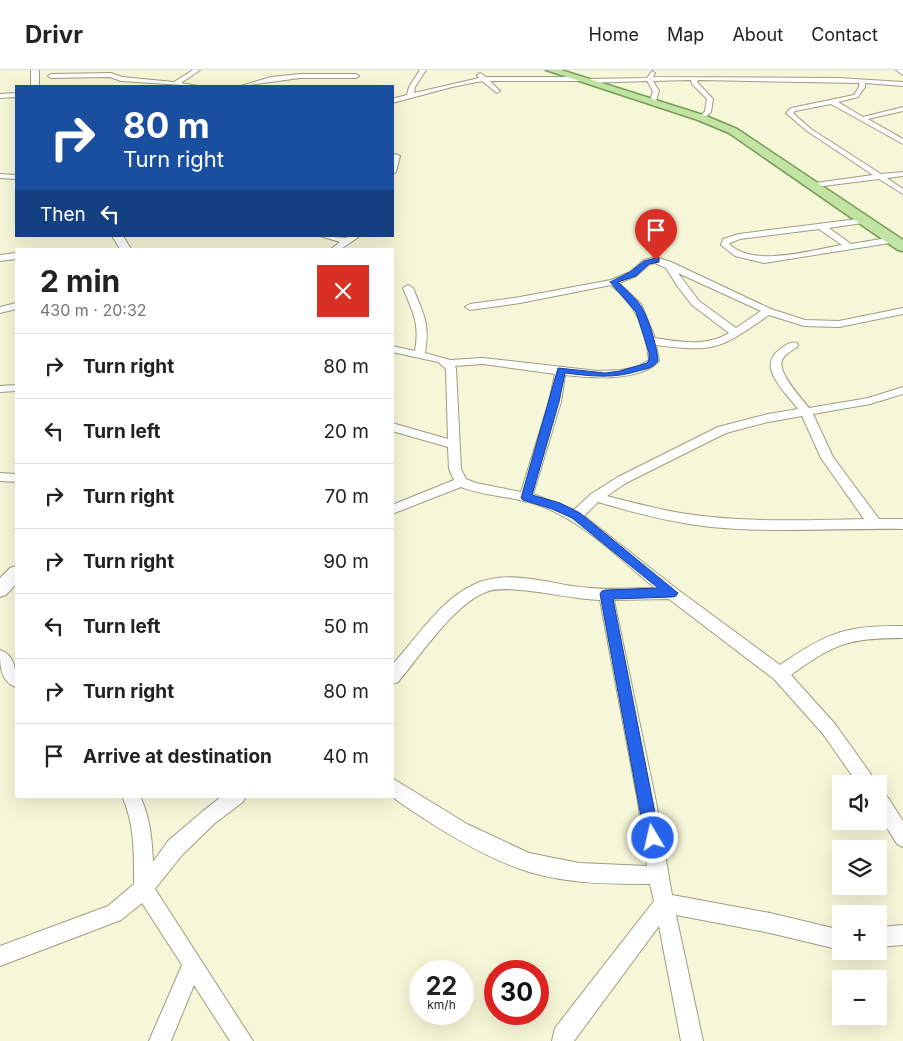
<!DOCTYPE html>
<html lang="en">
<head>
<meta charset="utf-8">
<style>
  body { margin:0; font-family:Inter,sans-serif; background:#f6f6f6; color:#222; height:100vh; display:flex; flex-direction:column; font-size:19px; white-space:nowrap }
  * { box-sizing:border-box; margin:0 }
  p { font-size:16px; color:#767676 }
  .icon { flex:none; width:28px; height:28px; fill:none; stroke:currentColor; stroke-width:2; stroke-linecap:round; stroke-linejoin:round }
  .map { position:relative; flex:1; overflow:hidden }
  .drawer { position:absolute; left:15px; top:178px; width:379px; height:550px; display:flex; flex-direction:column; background:#fff; border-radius:0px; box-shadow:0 5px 20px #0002 }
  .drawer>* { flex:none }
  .top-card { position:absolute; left:15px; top:15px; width:379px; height:152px; border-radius:0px; box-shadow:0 5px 20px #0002; background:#1a4fa0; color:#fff; overflow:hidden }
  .buttons { position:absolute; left:832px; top:705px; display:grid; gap:10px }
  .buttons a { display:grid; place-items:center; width:55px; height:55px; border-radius:0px; background:#fff; box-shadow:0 5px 20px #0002; font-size:25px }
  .speed { position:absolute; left:409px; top:890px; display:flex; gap:10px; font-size:25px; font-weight:700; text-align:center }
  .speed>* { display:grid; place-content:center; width:65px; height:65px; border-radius:50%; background:#fff; box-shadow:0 5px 20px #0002; line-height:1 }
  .speed small { font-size:12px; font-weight:400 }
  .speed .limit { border:8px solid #d22; background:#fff; color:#111 }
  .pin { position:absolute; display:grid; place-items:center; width:42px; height:42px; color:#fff; margin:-51px -21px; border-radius:50% 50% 50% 0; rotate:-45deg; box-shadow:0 0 5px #0007 }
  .pin .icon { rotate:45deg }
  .me { position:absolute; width:55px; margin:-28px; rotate:351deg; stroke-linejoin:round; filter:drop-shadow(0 0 4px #0008) }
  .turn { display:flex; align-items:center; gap:18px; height:105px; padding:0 25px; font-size:22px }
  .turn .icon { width:65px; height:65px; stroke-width:2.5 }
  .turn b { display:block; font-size:35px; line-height:42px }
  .then { display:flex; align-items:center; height:48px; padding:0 25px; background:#0003; gap:10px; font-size:19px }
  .round { display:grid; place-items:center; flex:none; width:52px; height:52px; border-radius:0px; background:#f6f6f6 }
  .summary { display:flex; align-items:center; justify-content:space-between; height:85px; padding:0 25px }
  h1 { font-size:30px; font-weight:700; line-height:38px }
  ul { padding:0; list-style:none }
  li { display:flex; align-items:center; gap:15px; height:65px; padding:0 25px; border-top:1px solid #e0e0e0 }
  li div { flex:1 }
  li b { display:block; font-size:19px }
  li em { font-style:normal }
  header { display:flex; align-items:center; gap:30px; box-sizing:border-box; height:70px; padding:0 25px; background:#fff; border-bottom:1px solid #e0e0e0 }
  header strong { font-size:24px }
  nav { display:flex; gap:28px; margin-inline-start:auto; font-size:18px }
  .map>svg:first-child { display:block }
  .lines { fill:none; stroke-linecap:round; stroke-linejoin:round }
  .minor-casing { stroke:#9c9d81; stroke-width:2 }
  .tertiary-casing { stroke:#9c9d81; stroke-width:2 }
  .primary-casing { stroke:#759c53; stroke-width:3 }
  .minor { fill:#fff; fill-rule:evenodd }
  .tertiary { fill:#fff; fill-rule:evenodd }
  .primary { fill:#c1e4a4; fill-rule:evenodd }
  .route { fill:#2563eb; stroke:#184099 }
</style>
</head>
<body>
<header>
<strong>Drivr</strong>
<nav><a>Home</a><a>Map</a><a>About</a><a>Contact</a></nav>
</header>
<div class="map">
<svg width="903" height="971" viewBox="0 0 903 971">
  <rect width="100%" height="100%" fill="#f6f7d8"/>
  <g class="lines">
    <g class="minor-casing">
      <path id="minor" d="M193 0H200L181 13 198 16 121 11 110 7 51 8 48 6 51 4 111 3 122 7 174 12Z
        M420 0H426L415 17 414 23 479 8 477 5 480 3 486 7H583L586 9 583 11H490L500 21 497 23 482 11 452 17 392 33V29L407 25 409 17Z
        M896 0H903V5Z
        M652 1 655 3 653 7 838 8 903 12V16L865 13V17L858 27 838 32 863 47 903 37V41L868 49 903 69V74L831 34 795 41 793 43 811 59 881 104 903 102V106L887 108 903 119V124L879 109 815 117 811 115 815 113 873 105 807 61 786 43 791 38 854 25 859 17V13L698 10 697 12 713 29 711 42 702 50 699 48 705 41 707 29 692 14 691 10 653 11 659 21 656 31 653 33 650 31 653 21 647 11 588 13 585 11 588 9 647 8Z
        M300 4H356L359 6 356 8H300L241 16 271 7Z
        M16 23V27L0 28V24Z
        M396 84 400 86 396 102 392 104V86Z
        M0 104 16 105V109L0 108Z
        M866 148H869V152L829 158 851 174 893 167 897 170 896 172 764 193 735 186 721 175 723 169 739 164ZM819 159 842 175C811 180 754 198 729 174L730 173 740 169Z
        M320 166 346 168 350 166H360L341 179H331L340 172Z
        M16 183V189L0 191V185Z
        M656 187 671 192 771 239 805 250 839 251 903 238V244L839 257 804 256 769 245C721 278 716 283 656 275L659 291C640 312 591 308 565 305L561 332 533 424 574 440 591 424 618 407 718 357 768 344 798 339C787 324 756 297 779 280 785 276 789 271 797 273L798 275 797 277C793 280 787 283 784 287 773 299 801 327 809 338L868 328 903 317V324L870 334 813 344 833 387 879 449H903V459C839 458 775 463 711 457 673 453 635 443 598 432L584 446 677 519 780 595C826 563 846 555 903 556V568C849 568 835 573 791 605L835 654 878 714H858L823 664 774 609 669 529 614 530 656 732 672 825 770 843 841 860V880L770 863 676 845 703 971H681L659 856 574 971H552L555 958 654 831 650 814C611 814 571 814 533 803 489 791 437 758 399 732L392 726V708L467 754 529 783 579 793 647 796 638 732 600 530C573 529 547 522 520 520 509 519 496 518 486 522 454 534 420 586 398 612L392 614V595C417 568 439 531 473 515 509 497 553 516 590 518 612 520 634 518 655 518 617 487 580 447 532 433 509 426 484 426 461 417L392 444V435L454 410 449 399 448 377 392 361V353L448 369 446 299 438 292 392 282V276L415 281C420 253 413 243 403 218L408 215 413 218C424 245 430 254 425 283L450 290 483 288 598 301 621 300 637 297 649 290C645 256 637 237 611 215L520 233 470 240 465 237 470 234 520 227 611 210 630 202 644 190ZM655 193 666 198 678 217 692 235 729 263C705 277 681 272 655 268L641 234 619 213 636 206 650 194ZM678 203 761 241 736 258 699 231ZM483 294 555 304 549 332 521 422 476 413 466 409 461 399 456 299 455 296ZM802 346 821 388 864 449C814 450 763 452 712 447 676 444 642 435 607 426L626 413 726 363 768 352Z
        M16 233V239L0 243V237Z
        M16 315V321L0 322V316Z
        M0 403 16 404V412L0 411Z
        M0 580C16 585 16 603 16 617 0 612 0 594 0 580Z
        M879 721 885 723 903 751V777L897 774 879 745Z
        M122 726H140C150 747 152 769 153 792L168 771 203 741 222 726H246L243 732 215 753 182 785 155 819 253 971H230L194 915 171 971H149L182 895 142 833 121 850 0 896V876L108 836 134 814C134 784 135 755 122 726Z
        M903 855V875L879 877V857Z"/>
    </g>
    <g class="tertiary-casing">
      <path id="tertiary" d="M31 0H39V16H31Z
        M112 166H123L131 179H120Z
        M16 496V514L6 525 0 527V508L10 498Z"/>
    </g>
    <g class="primary-casing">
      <path id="primary" d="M546 0H561L706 46 737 59 903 170V181L898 180 729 63 698 50Z"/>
    </g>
    <use href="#minor" class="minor"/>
    <use href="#tertiary" class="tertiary"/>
    <use href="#primary" class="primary"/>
  </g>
  <path class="route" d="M656 188H659V192L649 194 636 206 618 212C625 219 632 225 638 232 648 244 657 276 658 291 653 298 646 299 638 301 613 309 591 306 565 303L559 332 532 425 560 433 580 443 678 523 676 526 672 527 613 529 660 768 658 774 653 776 647 774 645 768 600 524 602 521 606 520 658 518 572 448 552 439 523 430 521 428 558 298 605 303 620 301 647 293 649 290V283L636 242 610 212 630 202 644 191Z"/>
</svg>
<div class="buttons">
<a><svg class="icon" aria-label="sound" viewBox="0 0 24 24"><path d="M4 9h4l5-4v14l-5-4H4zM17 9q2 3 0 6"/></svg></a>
<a><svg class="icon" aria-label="layers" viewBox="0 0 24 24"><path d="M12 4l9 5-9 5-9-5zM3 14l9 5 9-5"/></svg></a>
<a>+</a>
<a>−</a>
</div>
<div class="speed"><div>22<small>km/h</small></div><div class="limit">30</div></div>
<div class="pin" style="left:656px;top:190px;background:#d93025"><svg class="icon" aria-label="arrive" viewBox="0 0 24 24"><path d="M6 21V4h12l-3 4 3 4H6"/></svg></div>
<svg class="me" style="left:653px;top:768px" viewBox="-20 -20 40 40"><circle r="17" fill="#2563eb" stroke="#fff" stroke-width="3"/><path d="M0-11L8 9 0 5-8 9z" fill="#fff"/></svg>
<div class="top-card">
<div class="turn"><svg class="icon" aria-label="right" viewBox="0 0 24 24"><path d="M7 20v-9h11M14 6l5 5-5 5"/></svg><div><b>80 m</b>Turn right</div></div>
<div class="then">Then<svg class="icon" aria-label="left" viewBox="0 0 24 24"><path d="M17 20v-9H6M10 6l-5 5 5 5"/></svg></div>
</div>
<section class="drawer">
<div class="summary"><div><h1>2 min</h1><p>430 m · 20:32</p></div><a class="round" style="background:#d93025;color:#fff"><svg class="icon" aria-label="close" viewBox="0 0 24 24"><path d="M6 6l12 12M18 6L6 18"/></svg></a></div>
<ul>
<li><svg class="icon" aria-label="right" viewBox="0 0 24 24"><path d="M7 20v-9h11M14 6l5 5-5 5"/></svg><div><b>Turn right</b></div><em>80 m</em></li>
<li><svg class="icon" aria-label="left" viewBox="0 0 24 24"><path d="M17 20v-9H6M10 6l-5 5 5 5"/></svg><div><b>Turn left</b></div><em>20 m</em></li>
<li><svg class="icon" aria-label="right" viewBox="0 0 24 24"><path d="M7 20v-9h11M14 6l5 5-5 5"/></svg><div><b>Turn right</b></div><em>70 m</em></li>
<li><svg class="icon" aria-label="right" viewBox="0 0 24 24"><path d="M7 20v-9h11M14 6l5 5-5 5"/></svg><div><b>Turn right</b></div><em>90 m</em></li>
<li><svg class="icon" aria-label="left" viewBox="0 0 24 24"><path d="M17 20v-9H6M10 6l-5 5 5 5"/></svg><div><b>Turn left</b></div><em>50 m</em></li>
<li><svg class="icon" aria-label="right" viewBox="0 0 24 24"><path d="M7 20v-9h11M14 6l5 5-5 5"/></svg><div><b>Turn right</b></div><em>80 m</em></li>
<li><svg class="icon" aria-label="arrive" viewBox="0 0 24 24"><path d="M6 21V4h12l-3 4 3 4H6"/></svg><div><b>Arrive at destination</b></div><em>40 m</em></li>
</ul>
</section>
</div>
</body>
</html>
